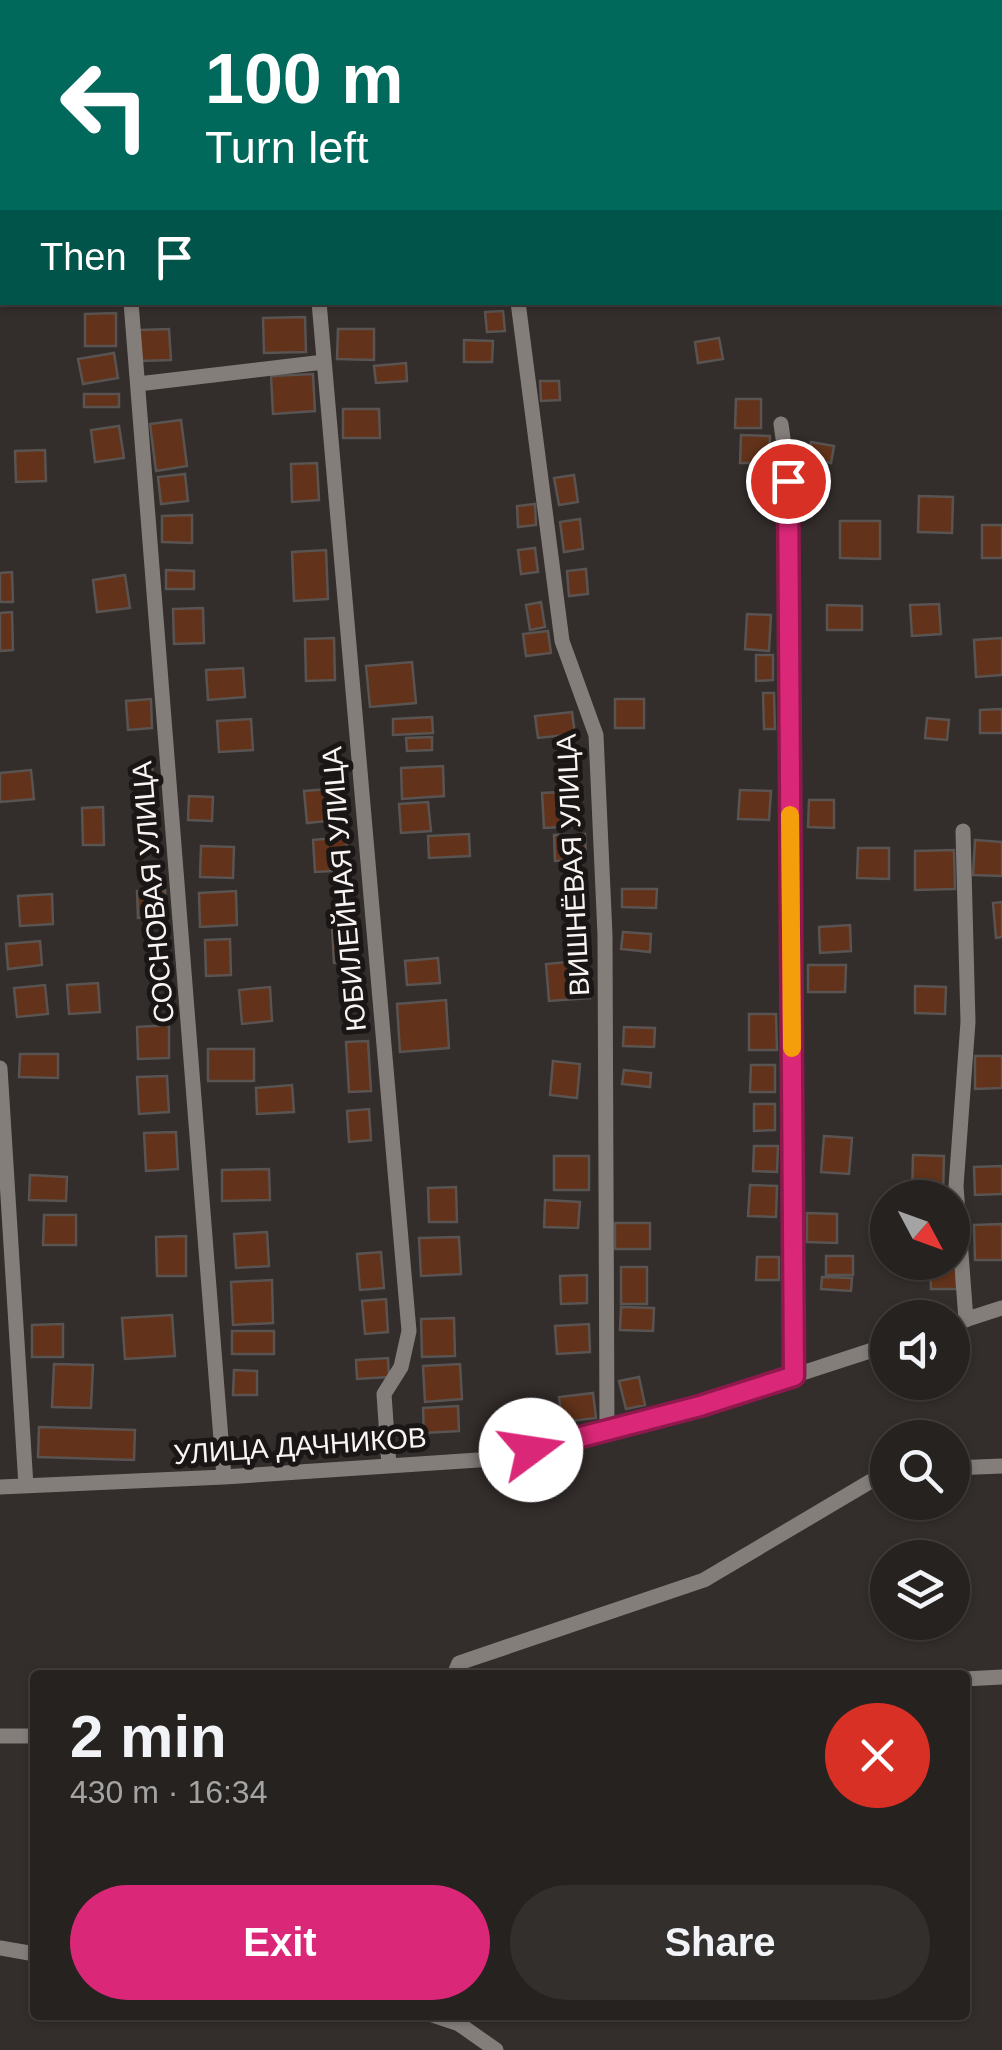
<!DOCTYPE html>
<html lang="en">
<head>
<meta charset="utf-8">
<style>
  body { margin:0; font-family:Helvetica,sans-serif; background:#322f2d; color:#f1f3f6; height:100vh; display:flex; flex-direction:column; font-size:38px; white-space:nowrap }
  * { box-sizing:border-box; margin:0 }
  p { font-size:32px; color:#a4a4a5 }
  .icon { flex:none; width:55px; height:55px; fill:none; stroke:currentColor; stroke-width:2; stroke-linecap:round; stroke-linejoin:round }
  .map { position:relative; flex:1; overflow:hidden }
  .panel { position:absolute; left:30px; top:1670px; width:940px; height:350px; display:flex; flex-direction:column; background:#262220; border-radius:10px; box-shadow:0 2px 8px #0004,0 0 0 2px #423f3e }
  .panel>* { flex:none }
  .top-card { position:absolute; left:0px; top:0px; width:1002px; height:305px; box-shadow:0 2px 8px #0004,0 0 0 2px #423f3e; background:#00695c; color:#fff; overflow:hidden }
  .needle { width:65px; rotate:131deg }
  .buttons { position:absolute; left:870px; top:1180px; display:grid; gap:20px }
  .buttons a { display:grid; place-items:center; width:100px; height:100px; border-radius:50%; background:#262220; box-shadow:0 2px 8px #0004,0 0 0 2px #423f3e; font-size:50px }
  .pin { position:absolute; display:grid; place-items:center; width:85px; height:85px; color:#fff; margin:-42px; border:5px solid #fff; border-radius:50%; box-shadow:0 2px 10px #0007 }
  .me { position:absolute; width:110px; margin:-55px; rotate:76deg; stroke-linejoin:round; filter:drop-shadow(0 0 8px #0008) }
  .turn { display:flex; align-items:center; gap:35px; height:210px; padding:0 40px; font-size:45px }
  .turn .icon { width:130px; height:130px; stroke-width:2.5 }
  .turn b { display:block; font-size:70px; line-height:85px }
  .then { display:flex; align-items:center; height:95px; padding:0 40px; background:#0003; gap:20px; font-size:38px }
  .round { display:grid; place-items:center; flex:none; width:105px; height:105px; border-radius:52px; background:#322f2d }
  .headline { display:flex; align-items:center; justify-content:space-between; height:170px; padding:0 40px }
  h1 { font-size:60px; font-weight:700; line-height:75px }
  .primary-button { display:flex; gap:20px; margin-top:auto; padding:20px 40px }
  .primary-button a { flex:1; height:115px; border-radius:60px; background:#db2777; color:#fff; font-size:40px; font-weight:700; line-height:115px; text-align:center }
  .primary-button a+a { background:#322f2d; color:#f1f3f6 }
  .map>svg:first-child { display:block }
  .building { fill:#62331a; stroke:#595351; stroke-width:2.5 }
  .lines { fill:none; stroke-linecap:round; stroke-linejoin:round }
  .minor { stroke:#847e7b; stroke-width:15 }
  .route-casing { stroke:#8e194d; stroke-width:25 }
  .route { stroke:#db2777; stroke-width:18 }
  .slow { stroke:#f59e0b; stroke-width:18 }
  .labels { text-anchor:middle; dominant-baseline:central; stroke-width:10; stroke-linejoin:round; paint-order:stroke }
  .street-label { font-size:28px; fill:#f8f4f2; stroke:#191615 }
</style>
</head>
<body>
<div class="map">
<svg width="1002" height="2050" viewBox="0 0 1002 2050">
  <rect width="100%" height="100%" fill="#332d2b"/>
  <path class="building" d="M503 311 505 331 487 332 485 312Z
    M116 313V346H85V314Z
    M305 317 306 352 264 353 263 318Z
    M169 329 171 360 140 361 139 330Z
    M338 329H374V360L337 359Z
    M719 338 723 359 698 363 695 342Z
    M464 340 493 341 492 362H464Z
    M114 353 118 378 83 384 78 359Z
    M406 363 407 381 376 383 374 366Z
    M313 374 315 411 273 414 271 376Z
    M540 381H559L560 400 541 401Z
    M84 394H119V407H84Z
    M736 399H761V428H735Z
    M343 409H379L380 438H343Z
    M181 420 187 466 156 471 150 424Z
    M119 426 124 458 95 462 91 430Z
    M741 435 770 436 769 463H740Z
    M811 442 834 446 831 463 807 459Z
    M45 450 46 481 16 482 15 451Z
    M317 463 319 500 292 502 291 464Z
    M185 474 188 501 161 504 158 477Z
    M574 475 578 502 559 505 554 478Z
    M919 496 953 497 952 533 918 532Z
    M535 504 536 525 518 527 517 506Z
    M192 515V543L162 542V516Z
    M580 519 583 549 564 552 560 522Z
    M840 521H880V559L840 558Z
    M982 525H1002V558H982Z
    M535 548 538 572 521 574 518 550Z
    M326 550 328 599 294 601 292 552Z
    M586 569 588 594 569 596 567 571Z
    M166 570 194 571V589H166Z
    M12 572 13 602H0V573Z
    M125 575 130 608 97 612 93 580Z
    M541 602 545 627 530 630 526 605Z
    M939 604 941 634 912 636 910 605Z
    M827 605 862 606V630H827Z
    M203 608 204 643 174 644 173 609Z
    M12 612 13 650 0 651V613Z
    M747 614 771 615 769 651 745 649Z
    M548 631 551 653 526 656 523 634Z
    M334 638 335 680 306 681 305 639Z
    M1002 638V675L976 677 974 640Z
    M756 655H773V680L756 681Z
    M412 662 416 703 370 707 366 666Z
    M243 668 245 697 208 700 206 670Z
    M763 693H774L775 729H764Z
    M151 699 152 728 128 730 126 701Z
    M615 699H644V728H615Z
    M1002 709V733H980V710Z
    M572 712 575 734 538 738 535 716Z
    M432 717 433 733 393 735V719Z
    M927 718 949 720 947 740 925 738Z
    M251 719 253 750 219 752 217 721Z
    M432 737V750L407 751 406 738Z
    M152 765 155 802 139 804 136 766Z
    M443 766 444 796 402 799 401 768Z
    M31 770 34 799 0 802V773Z
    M342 788 345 819 307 823 304 791Z
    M740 790 771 791 769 820 738 819Z
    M578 791 580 826 544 828 542 793Z
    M189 796 213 797 212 821 188 820Z
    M809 800H834V828L808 827Z
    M428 802 431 831 401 833 399 804Z
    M103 807 104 845H83L82 808Z
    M469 834 470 856 429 858 428 836Z
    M585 834 586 859 555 861 554 835Z
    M346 837 349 870 315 872 313 840Z
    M975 840 1002 842V876L973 875Z
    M201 846 234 847 233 878 200 877Z
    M858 848H889V879L857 878Z
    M954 850 955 889 915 890V851Z
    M622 889H657L656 908 622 907Z
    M165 890 166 916 138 918 137 891Z
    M236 891 237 925 200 927 199 893Z
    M52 894 53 924 20 926 18 896Z
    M1002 902V937L996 938 993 903Z
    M850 925 851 951 820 953 819 927Z
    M355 927 358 961 334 963 332 928Z
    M623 932 651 934 650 952 621 949Z
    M230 939 231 975 206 976 205 940Z
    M40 941 42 965 8 969 6 944Z
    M438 958 440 983 407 985 405 961Z
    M587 960 590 998 549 1001 546 964Z
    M808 965H846L845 992H808Z
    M98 983 100 1012 69 1014 67 985Z
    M45 985 48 1014 17 1017 14 988Z
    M915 986 946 987 945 1014 915 1013Z
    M270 987 272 1021 242 1024 239 990Z
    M446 1000 449 1048 400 1052 397 1004Z
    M749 1014H776L777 1050H749Z
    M169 1025V1058L138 1059 137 1027Z
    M624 1027 655 1028 654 1047 623 1046Z
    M368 1041 371 1091 349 1092 346 1042Z
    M208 1049H254V1081H208Z
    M20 1054H58V1078L19 1077Z
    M975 1056H1002V1088L975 1089Z
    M553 1061 580 1064 577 1098 550 1095Z
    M751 1065H775V1092H750Z
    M624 1070 651 1073 650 1087 622 1084Z
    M167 1076 169 1112 139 1114 137 1077Z
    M292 1085 294 1112 257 1114 256 1088Z
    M754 1104H775V1130L754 1131Z
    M369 1109 371 1140 349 1142 347 1111Z
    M176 1132 178 1169 146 1171 144 1133Z
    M824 1136 852 1138 849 1174 821 1172Z
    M754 1146H778L777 1172 753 1171Z
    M913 1155 944 1156 943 1196H912Z
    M554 1156H589V1190H554Z
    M1002 1166V1194L975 1195 974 1167Z
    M269 1169 270 1200 222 1201V1170Z
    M30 1175 67 1177 66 1201 29 1200Z
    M750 1185 777 1186 776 1217 748 1216Z
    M456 1187 457 1222H429L428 1188Z
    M545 1200 580 1202 578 1228 544 1227Z
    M807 1213 837 1214V1243L807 1242Z
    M44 1215H76V1245H43Z
    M615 1223H650V1249H615Z
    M1002 1224V1260H975L974 1225Z
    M267 1232 269 1266 236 1268 234 1234Z
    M186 1236V1276H157L156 1237Z
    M459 1237 461 1274 421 1276 419 1238Z
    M381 1252 384 1288 360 1290 357 1254Z
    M952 1255H956L957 1289H931L930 1262H952Z
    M826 1256H853V1275H826Z
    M757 1257H779V1280H756Z
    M621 1267H647V1304H621Z
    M587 1275V1303L561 1304 560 1276Z
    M822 1277 852 1278 851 1291 821 1289Z
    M272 1280 273 1323 233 1325 231 1282Z
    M386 1299 388 1332 365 1334 362 1301Z
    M621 1307 654 1308 653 1331 620 1330Z
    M172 1315 175 1356 125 1359 122 1318Z
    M454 1318 455 1356 422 1357 421 1319Z
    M63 1324V1357H32V1325Z
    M589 1324 590 1352 557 1354 555 1326Z
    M232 1331H274V1354H232Z
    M388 1358 389 1377 357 1379 356 1360Z
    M54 1364 93 1365 91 1408 52 1407Z
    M460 1364 462 1399 425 1402 423 1366Z
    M234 1370 257 1371V1395H233Z
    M639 1377 645 1405 626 1409 619 1381Z
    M593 1393 596 1418 562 1422 559 1397Z
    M458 1406 459 1431 424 1433 423 1408Z
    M39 1427 135 1430 134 1460 38 1457Z"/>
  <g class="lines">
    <path class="minor" d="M108 0 109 2
      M302 0V2
      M131 302 224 1477
      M319 302 409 1331 401 1367 384 1394 389 1466
      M518 302 562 641 596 735 605 935 607 1432
      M138 384 324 362
      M781 424 789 481 794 1376
      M963 831 968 1022 956 1186 966 1320
      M0 1068 26 1486
      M952 1324 1002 1308
      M952 1468 1002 1466
      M0 1487 224 1477 493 1459 701 1406 888 1345
      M454 1675 459 1663 704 1580 888 1471
      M965 1679 1002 1677
      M0 1736H35
      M0 1948 35 1954
      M432 2015 459 2024 496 2050"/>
  </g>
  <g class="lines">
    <g class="route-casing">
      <path id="route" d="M531 1450 700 1406 794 1376 788 481"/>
    </g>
    <use href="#route" class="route"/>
    <path class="slow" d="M790 815 792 1048"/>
  </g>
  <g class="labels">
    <g class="street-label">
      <text transform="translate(573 865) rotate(-93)">ВИШНЁВАЯ УЛИЦА</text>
      <text transform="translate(344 889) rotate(-95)">ЮБИЛЕЙНАЯ УЛИЦА</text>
      <text transform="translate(153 892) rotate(-95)">СОСНОВАЯ УЛИЦА</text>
      <text transform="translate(300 1446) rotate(-4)">УЛИЦА ДАЧНИКОВ</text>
    </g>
  </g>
</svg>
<div class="buttons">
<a><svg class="needle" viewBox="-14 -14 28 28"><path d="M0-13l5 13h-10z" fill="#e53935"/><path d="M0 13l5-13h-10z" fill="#a4a4a5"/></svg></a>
<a><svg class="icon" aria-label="sound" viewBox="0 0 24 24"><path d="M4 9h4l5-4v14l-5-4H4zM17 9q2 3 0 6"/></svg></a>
<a><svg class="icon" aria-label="search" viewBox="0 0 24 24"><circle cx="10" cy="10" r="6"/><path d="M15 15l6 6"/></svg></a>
<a><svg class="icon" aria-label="layers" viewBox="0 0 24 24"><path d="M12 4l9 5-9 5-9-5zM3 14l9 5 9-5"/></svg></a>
</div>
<div class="pin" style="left:788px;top:481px;background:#d93025"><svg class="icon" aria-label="arrive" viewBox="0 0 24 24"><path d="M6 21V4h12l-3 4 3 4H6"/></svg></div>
<svg class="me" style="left:531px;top:1450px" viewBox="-20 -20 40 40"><circle r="19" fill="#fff"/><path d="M0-13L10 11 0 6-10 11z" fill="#db2777"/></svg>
<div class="top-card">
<div class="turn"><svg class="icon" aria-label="left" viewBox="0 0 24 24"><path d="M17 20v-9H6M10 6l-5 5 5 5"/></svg><div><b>100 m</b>Turn left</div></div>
<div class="then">Then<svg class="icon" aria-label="arrive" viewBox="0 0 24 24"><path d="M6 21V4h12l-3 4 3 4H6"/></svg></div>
</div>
<section class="panel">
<div class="headline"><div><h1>2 min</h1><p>430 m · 16:34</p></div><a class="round" style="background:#d93025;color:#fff"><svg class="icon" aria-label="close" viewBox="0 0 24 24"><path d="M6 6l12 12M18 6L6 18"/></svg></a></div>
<div class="primary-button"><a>Exit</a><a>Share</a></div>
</section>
</div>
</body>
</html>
